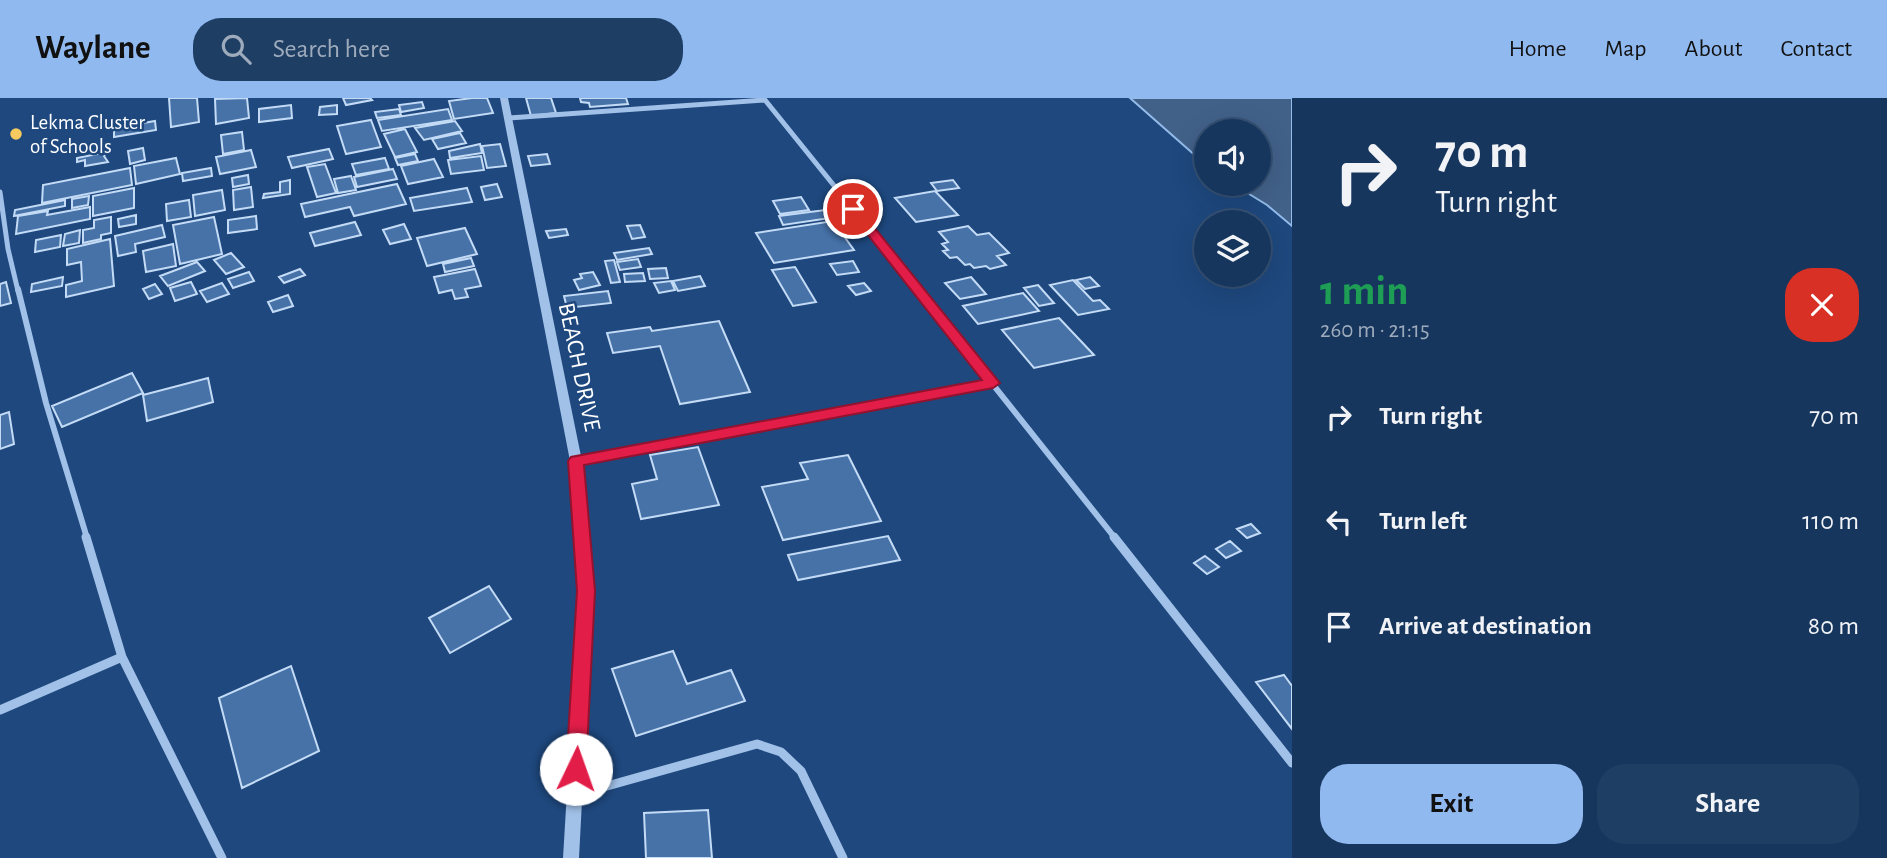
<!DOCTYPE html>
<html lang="en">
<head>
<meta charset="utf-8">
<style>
  body { margin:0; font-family:"Alegreya Sans",sans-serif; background:#1f3e64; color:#f1f3f6; height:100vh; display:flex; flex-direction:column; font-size:26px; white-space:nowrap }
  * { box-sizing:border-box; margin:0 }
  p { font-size:23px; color:#9eabbc }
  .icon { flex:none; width:38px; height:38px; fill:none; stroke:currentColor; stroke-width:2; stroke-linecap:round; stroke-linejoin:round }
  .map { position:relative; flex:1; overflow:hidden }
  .panel { display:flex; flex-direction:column; background:#16365e; width:595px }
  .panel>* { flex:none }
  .guide { background:#16365e; color:#f1f3f6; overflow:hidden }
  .controls { position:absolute; left:1194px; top:21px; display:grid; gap:14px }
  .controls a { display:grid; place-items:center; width:77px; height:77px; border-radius:50%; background:#16365e; box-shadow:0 7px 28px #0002,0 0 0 2px #355073; font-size:35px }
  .pin { position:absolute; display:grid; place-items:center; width:60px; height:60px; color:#fff; margin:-30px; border:4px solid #fff; border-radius:50%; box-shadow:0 2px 7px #0007 }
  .me { position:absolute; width:77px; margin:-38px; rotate:3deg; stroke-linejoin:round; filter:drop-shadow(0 0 5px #0008) }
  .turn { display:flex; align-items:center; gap:24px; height:147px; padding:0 28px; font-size:32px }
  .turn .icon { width:91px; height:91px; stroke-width:2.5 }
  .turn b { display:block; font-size:49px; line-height:60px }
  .round { display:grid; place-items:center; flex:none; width:74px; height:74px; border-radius:28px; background:#1f3e64 }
  .overview { display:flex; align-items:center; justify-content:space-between; height:119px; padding:0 28px }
  h1 { font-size:42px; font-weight:700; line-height:52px; color:#1e9e55 }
  .button { display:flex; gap:14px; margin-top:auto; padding:14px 28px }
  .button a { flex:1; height:80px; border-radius:28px; background:#90b9f0; color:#111; font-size:28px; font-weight:700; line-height:80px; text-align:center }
  .button a+a { background:#1f3e64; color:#f1f3f6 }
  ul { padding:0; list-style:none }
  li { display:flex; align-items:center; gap:21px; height:105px; padding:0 28px }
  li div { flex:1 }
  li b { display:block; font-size:26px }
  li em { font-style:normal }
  header { display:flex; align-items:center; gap:42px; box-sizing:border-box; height:98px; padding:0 35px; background:#90b9f0; color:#111 }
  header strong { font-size:33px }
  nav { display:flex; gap:38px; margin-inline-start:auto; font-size:24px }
  .search { width:490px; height:63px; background:#1f3e64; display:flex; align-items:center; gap:18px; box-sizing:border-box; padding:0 24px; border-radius:28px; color:#9eabbc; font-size:26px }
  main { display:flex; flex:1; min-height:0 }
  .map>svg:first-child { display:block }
  .water { fill:#426189; stroke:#94bcea; stroke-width:2 }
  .building { fill:#4672a8; stroke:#c4dbf6; stroke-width:2 }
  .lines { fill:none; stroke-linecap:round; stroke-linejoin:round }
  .minor-far2 { stroke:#a1c1e8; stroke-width:5 }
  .minor-far1 { stroke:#a1c1e8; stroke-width:6 }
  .minor { stroke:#a1c1e8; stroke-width:9 }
  .tertiary { fill:#a1c1e8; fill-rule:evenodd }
  .route { fill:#e11d48; stroke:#92132f; stroke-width:2 }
  .poi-dot { fill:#f7ca5f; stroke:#1e487e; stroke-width:2.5 }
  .labels { text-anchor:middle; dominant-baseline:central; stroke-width:5; stroke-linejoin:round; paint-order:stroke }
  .far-poi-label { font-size:21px; fill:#fff; stroke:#1e487e; text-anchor:start }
  .street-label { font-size:24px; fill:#fff; stroke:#1e487e }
</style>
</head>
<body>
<header>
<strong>Waylane</strong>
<div class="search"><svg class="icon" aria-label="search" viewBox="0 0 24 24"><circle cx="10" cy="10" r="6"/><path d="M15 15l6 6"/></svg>Search here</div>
<nav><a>Home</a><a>Map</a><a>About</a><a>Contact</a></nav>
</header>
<main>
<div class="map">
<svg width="1292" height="760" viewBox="0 0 1292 760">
  <rect width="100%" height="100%" fill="#1e487e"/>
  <path class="water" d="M1130 0H1292V128L1267 107 1233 86H1258V33H1206V67Z"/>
  <path class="building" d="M169 0H197L199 24 171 29Z
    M247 0 249 20 216 26 215 1Z
    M343 0H370L372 2 346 7Z
    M472 0H487L493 15 454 21 449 3Z
    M526 0H551L556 15 531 18Z
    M580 0H626L628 6 590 9 589 5 581 4Z
    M422 4 424 10 401 14 399 7Z
    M291 7 292 20 259 24V11Z
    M337 7V16L319 17 320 9Z
    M399 11 401 17 377 20 375 14Z
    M448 11 452 22 382 33 378 22Z
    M371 22 381 49 346 56 337 28Z
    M155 23 156 32 114 39V30Z
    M455 23 462 33 424 42 415 30Z
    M405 31 417 54 395 59 384 36Z
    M242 34 244 52 223 56 221 37Z
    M460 35 466 45 438 51 432 41Z
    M480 46 482 55 450 60 449 53Z
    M500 46 506 68 487 70 482 48Z
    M143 50 145 62 130 66 128 53Z
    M329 51 333 61 292 70 288 59Z
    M251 52 256 69 220 76 216 59Z
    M107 54 104 58 108 64 85 68V62L77 64V60Z
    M415 56 418 63 398 67 395 60Z
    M547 56 550 66 531 68 528 58Z
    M481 58 484 72 451 76 448 62Z
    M176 60 180 76 136 86 134 68Z
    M385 60 389 71 356 77 352 66Z
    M434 61 443 79 408 86 401 68Z
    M325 66 336 95 317 99 307 69Z
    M130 70 132 87 42 105 43 87Z
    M211 70 212 78 183 83 182 75Z
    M393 71 397 81 357 89 354 79Z
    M248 77 249 86 233 89 232 80Z
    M351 78 356 92 338 95 334 81Z
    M290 82V96L263 100 264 96 280 94V84Z
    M953 82 959 90 937 93 931 85Z
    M397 86 406 106 354 118 350 109 305 119 301 106Z
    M497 86 502 99 485 102 481 89Z
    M251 89 253 109 234 112 233 92Z
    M134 90V110L93 118V98Z
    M467 90 472 104 414 113 410 100Z
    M222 92 225 112 195 118 193 97Z
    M935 93 958 117 916 124 895 100Z
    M89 98 88 107 72 110V101Z
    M801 99 809 112 780 116 773 103Z
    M65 102V108L14 118 15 112Z
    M189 102 191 119 167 123 166 106Z
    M90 109V121L16 136 18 118 48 113 47 117Z
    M825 112 830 120 783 127 779 118Z
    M136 117V126L119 129 118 121Z
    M256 118 257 131 228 135V122Z
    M111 119V135L101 137V141L83 145V132L94 130V122Z
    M214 119 222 156 180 166 173 127Z
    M833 123 854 152 774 165 756 135Z
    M355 124 361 137 315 148 310 135Z
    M404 126 411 141 390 146 383 132Z
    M162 127 165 139 135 146 136 154 118 158 115 138Z
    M640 127 645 139 632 141 627 128Z
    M968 128 977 137 989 135 1009 155 997 158 1006 167 990 171 986 168 974 170 970 166 965 167 957 159 950 160 943 153 948 152 942 146 948 144 939 134Z
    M465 130 477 156 427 168 417 140Z
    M566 131 568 137 549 140 546 133Z
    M80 132 79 145 63 148 65 136Z
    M61 137 60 149 35 154 36 142Z
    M110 141 114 188 66 199V187L82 183 81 164 67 167V151Z
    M173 146 176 168 146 174 143 153Z
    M649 150 652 156 617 162 614 155Z
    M231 155 244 169 226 176 214 162Z
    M471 160 474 168 445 174 443 166Z
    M638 161 641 169 620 172 617 164Z
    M614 162 620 184 611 185 605 163Z
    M853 163 859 174 837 177 830 166Z
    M197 164 205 173 168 188 160 178Z
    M795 169 816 204 793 208 772 172Z
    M666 170 668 180 650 181 648 171Z
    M300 171 305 177 284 185 279 179Z
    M475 171 481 188 465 191 468 199 455 201 452 192 439 195 434 179Z
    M249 174 254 183 233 190 228 181Z
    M593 174 600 187 579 192 574 182 582 180 580 176Z
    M643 175 645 183 625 184 624 176Z
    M700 178 705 188 678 193 673 183Z
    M63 179 62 188 31 194 32 186Z
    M971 179 986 196 960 201 945 185Z
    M1090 179 1099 188 1085 191 1076 182Z
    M1073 182 1093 203 1100 202 1109 211 1078 217 1050 187Z
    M671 183 675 192 659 195 654 185Z
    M6 184 11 205 0 208V186Z
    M191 184 197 196 175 203 170 190Z
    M222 185 229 196 207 204 200 193Z
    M864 185 871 193 856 197 848 188Z
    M155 186 162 196 149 201 143 191Z
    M1038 187 1054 205 1039 208 1024 190Z
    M608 193 611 205 567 210 564 198Z
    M1023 195 1039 213 978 226 963 208Z
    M288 197 293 208 273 214 268 204Z
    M1059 220 1094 257 1034 270 1002 232Z
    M719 223 750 294 680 306 660 248 613 255 607 235 650 229 652 233Z
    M132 275 143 295 62 329 52 308Z
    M208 280 213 304 147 323 143 297Z
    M9 314 14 346 0 351V317Z
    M698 349 719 407 641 421 632 386 657 381 650 357Z
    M848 357 881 423 783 442 762 389 808 381 800 365Z
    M1251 426 1260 435 1247 440 1237 431Z
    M888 438 900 462 798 482 788 457Z
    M1230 443 1241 453 1226 460 1216 451Z
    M1205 458 1219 469 1207 476 1194 465Z
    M489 488 511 521 450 555 429 520Z
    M673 553 687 586 731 572 745 603 636 638 612 571Z
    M291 568 319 653 242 690 219 600Z
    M1284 577 1292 588V631L1256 584Z
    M708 712 712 760H646L644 715Z"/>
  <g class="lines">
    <path class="minor-far2" d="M765 2 919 193
      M509 20 765 2 763 0
      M0 94 8 151 18 193"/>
    <path class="minor-far1" d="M18 191 46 305 87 440
      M917 191 1115 440
      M576 363 993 285"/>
    <path class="minor" d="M86 439 122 559 222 760
      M1114 439 1292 665
      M0 612 122 559
      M575 697 757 646 781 654 801 673 843 760"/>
    <path class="tertiary" d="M500 0H508L582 363 593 493 579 760H563L579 493 570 363Z"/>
  </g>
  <path class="route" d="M853 107 857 108 1000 285 993 290 584 367 595 493 586 671 583 678 576 681 569 678 566 671 577 493 568 363 571 359 982 282 849 113 847 111Z"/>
  <circle class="poi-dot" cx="16" cy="36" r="7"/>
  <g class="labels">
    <g class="far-poi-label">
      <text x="30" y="24">Lekma Cluster<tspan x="30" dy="24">of Schools</tspan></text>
    </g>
    <g class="street-label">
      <text transform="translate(579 269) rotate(78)">BEACH DRIVE</text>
    </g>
  </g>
</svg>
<div class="controls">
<a><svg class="icon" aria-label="sound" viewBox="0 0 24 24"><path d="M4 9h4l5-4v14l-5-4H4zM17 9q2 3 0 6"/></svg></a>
<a><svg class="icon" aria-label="layers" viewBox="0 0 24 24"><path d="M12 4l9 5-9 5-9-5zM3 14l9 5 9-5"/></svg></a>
</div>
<div class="pin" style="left:853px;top:111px;background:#d93025"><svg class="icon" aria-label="arrive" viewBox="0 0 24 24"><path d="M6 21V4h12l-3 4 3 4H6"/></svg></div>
<svg class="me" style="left:576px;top:671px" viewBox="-20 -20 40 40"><circle r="19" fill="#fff"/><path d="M0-13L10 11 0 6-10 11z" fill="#e11d48"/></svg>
</div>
<section class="panel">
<div class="guide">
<div class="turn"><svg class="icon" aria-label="right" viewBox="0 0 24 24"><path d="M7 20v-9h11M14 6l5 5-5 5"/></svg><div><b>70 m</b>Turn right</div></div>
</div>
<div class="overview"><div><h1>1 min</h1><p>260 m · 21:15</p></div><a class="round" style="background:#d93025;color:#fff"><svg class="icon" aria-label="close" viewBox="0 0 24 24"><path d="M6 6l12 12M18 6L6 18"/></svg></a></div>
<ul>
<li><svg class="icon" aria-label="right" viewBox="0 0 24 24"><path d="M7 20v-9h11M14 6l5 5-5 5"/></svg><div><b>Turn right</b></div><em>70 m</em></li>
<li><svg class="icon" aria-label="left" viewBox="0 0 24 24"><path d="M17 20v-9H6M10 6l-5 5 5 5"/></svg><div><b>Turn left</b></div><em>110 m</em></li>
<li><svg class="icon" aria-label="arrive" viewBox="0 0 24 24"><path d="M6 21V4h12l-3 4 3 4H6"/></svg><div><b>Arrive at destination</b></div><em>80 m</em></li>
</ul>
<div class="button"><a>Exit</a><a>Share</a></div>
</section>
</main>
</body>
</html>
